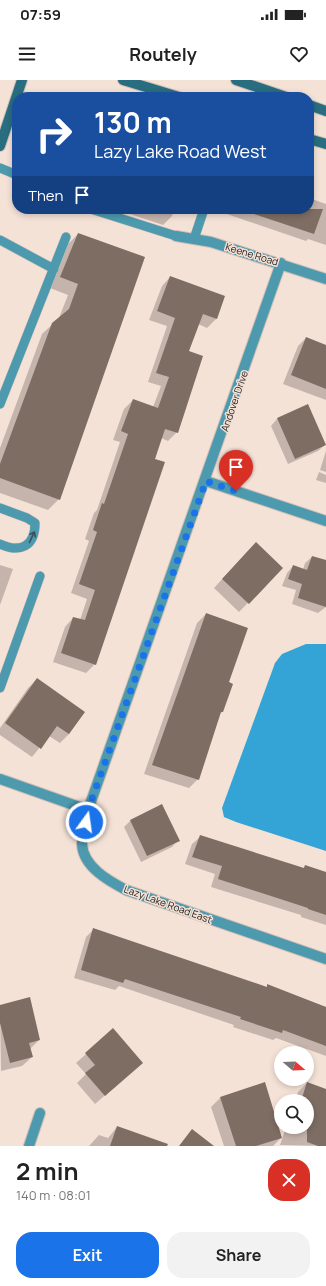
<!DOCTYPE html>
<html lang="en">
<head>
<meta charset="utf-8">
<style>
  body { margin:0; font-family:Manrope,sans-serif; background:#f2f2f2; color:#222; height:100vh; display:flex; flex-direction:column; font-size:15px; white-space:nowrap }
  * { box-sizing:border-box; margin:0 }
  p { font-size:13px; color:#767676 }
  .icon { flex:none; width:22px; height:22px; fill:none; stroke:currentColor; stroke-width:2; stroke-linecap:round; stroke-linejoin:round }
  .map { position:relative; height:1066px; overflow:hidden }
  .side { display:flex; flex-direction:column; background:#fff; flex:1 }
  .side>* { flex:none }
  .guide { position:absolute; left:12px; top:12px; width:302px; height:122px; border-radius:16px; box-shadow:0 2px 6px #0003; background:#1a4fa0; color:#fff; overflow:hidden }
  .needle { width:26px; rotate:109deg }
  .tools { position:absolute; left:274px; top:966px; display:grid; gap:8px }
  .tools a { display:grid; place-items:center; width:40px; height:40px; border-radius:50%; background:#fff; box-shadow:0 2px 6px #0003; font-size:20px }
  .pin { position:absolute; display:grid; place-items:center; width:34px; height:34px; color:#fff; margin:-41px -17px; border-radius:50% 50% 50% 0; rotate:-45deg; box-shadow:0 0 4px #0007 }
  .pin .icon { rotate:45deg }
  .me { position:absolute; width:44px; margin:-22px; rotate:14deg; stroke-linejoin:round; filter:drop-shadow(0 0 3px #0008) }
  .turn { display:flex; align-items:center; gap:14px; height:84px; padding:0 16px; font-size:18px }
  .turn .icon { width:52px; height:52px; stroke-width:2.5 }
  .turn b { display:block; font-size:28px; line-height:34px }
  .then { display:flex; align-items:center; height:38px; padding:0 16px; background:#0003; gap:8px; font-size:15px }
  .round { display:grid; place-items:center; flex:none; width:42px; height:42px; border-radius:16px; background:#f2f2f2 }
  .overview { display:flex; align-items:center; justify-content:space-between; height:68px; padding:0 16px }
  h1 { font-size:24px; font-weight:700; line-height:30px }
  .button { display:flex; gap:8px; margin-top:auto; padding:8px 16px }
  .button a { flex:1; height:46px; border-radius:16px; background:#1a73e8; color:#fff; font-size:16px; font-weight:700; line-height:46px; text-align:center }
  .button a+a { background:#f2f2f2; color:#222 }
  .status { display:flex; justify-content:space-between; align-items:center; height:28px; padding:0 20px; background:#fff; direction:ltr }
  .status svg { height:11px; fill:currentColor }
  header { display:flex; justify-content:space-between; align-items:center; height:52px; padding:0 16px; background:#fff; font-size:18px; font-weight:700 }
  .map>svg:first-child { display:block }
  .water { fill:#34a4d7 }
  .shadow { fill:#0003 }
  .building { fill:#7e6d63 }
  .lines { fill:none; stroke-linecap:round; stroke-linejoin:round }
  .service-casing { stroke:#d0bfb6; stroke-width:10 }
  .minor-casing { stroke:#d0bfb6; stroke-width:12 }
  .secondary-casing { stroke:#d0bfb6; stroke-width:12 }
  .service { stroke:#4d9aaf; stroke-width:9 }
  .minor { stroke:#4d9aaf; stroke-width:10 }
  .secondary { stroke:#286e80; stroke-width:10 }
  .oneway { stroke:#375157 }
  .route { stroke:#1a73e8; stroke-width:7; stroke-dasharray:0 12.6 }
  .labels { text-anchor:middle; dominant-baseline:central; stroke-width:3; stroke-linejoin:round; paint-order:stroke }
  .street-label { font-size:10px; fill:#28211d; stroke:#f5e2d7 }
</style>
</head>
<body>
<div class="status"><b>07:59</b><svg viewBox="0 0 49 12"><path d="M0 12V9h3v3zM5 12V6h3v6zM10 12V3h3v9zM15 12V0h3v12zM26 1h20v11H26zM47 4h2v5h-2z"/></svg></div>
<header><svg class="icon" aria-label="menu" viewBox="0 0 24 24"><path d="M4 6h16M4 12h16M4 18h16"/></svg>Routely<svg class="icon" aria-label="heart" viewBox="0 0 24 24"><path d="M12 20l-8-8c-3-5 5-10 8-4 3-6 11-1 8 4z"/></svg></header>
<div class="map">
<svg width="326" height="1066" viewBox="0 0 326 1066">
  <rect width="100%" height="100%" fill="#f5e2d7"/>
  <path class="water" d="M306 564H326V771L236 742 224 737 222 728 275 583 282 574Z"/>
  <path class="shadow" d="M309 118 326 124V165L308 159 306 161 215 130 309 129Z
    M115 129H174L172 136 163 145Z
    M78 154 144 178 59 419 48 430 0 413V368L42 254 59 238 68 215 50 208 67 165Z
    M170 197 224 216 216 239 207 248 198 244 188 272 177 352 168 361 161 358 95 584 86 593 53 582 65 547 73 538 80 540 87 519 71 513 89 461 85 459 94 433 97 430 120 362 113 360 124 329 133 320 153 327 161 306 148 302 167 246 149 240 162 206Z
    M306 258 326 266V320L283 304 298 266Z
    M307 326 325 365 318 371 288 384 271 346 277 339Z
    M326 371V392L320 390Z
    M319 392 326 395V403L316 400Z
    M247 472 282 488 239 532 214 508Z
    M312 477 326 481V527L318 533 292 524 296 510 282 506 287 493 293 486 303 490 305 483Z
    M0 485 13 489 0 525Z
    M206 534 228 603 222 632 219 635 198 699 189 708 144 694 197 543Z
    M37 599 84 632 69 654 60 663 49 656 32 677 0 655V648L28 608Z
    M161 726 178 760 172 767 141 782 124 747 130 741Z
    M200 757 303 789 305 786 326 793V845L301 837V835L211 807 215 794 185 784 192 764Z
    M94 849 265 908 268 906 326 927V976L276 958 273 960 233 947 234 945 119 906 115 910 74 898 86 857Z
    M0 926 39 960 30 969 32 977 22 986 1 991Z
    M113 950 142 983 95 1024 77 1003 86 994 76 983Z
    M307 1003 326 1010V1066L280 1065 286 1047H307V1021H295L298 1012Z
    M220 1018 281 1058 273 1066H224L211 1027Z
    M117 1047 141 1066H89L99 1055 108 1058Z"/>
  <path class="building" d="M248 129H323L314 154 248 132Z
    M78 153 145 177 60 420 0 398V384L52 243 69 229 78 204 60 197Z
    M170 196 225 216 217 239 203 234 189 271 203 276 178 353 165 349 155 379 165 382 96 585 61 573 73 537 85 540 95 510 79 504 97 452 93 450 102 423 104 424 128 354 121 351 133 319 158 328 169 297 156 293 175 238 157 231Z
    M306 257 326 265V309L291 295Z
    M308 324 326 365 295 379 277 338Z
    M256 462 283 488 249 524 222 499Z
    M312 476 326 480V527L298 518 302 504 288 499 293 485 307 490Z
    M206 533 248 548 229 602 233 604 223 632H221L199 700 152 685Z
    M37 598 85 632 69 654 57 646 41 669 5 643Z
    M162 724 180 761 147 776 130 740Z
    M200 755 304 788 305 785 326 792V835L308 829V828L218 799 222 786 192 777Z
    M93 848 267 907V904L326 927V966L283 950 282 953 240 939 241 937 125 899 123 903 81 890Z
    M30 917 40 960 29 963 33 977 10 983 0 943V925Z
    M113 948 143 983 105 1016 85 993 95 985 85 973Z
    M265 1002 282 1058 256 1066H236L220 1017Z
    M307 1002 326 1009V1066H318L307 1062V1021H301Z
    M117 1046 168 1064 167 1066H110Z
    M192 1049 214 1066H179Z"/>
  <g class="lines">
    <g class="service-casing">
      <path id="service" d="M0 88 17 95
        M91 129 176 156
        M194 159 204 129
        M0 160 54 189
        M0 324 66 157
        M0 428 27 438 35 443C35 467 20 473 0 464
        M0 608 40 496"/>
    </g>
    <g class="minor-casing">
      <path id="minor" d="M176 156 211 162 326 199
        M281 183 88 730C87 741 82 753 82 764 83 787 109 801 126 810L326 879
        M206 401 326 441
        M0 699 88 730
        M29 1066 40 1033"/>
    </g>
    <g class="secondary-casing">
      <path id="secondary" d="M123 0 179 17
        M236 0 286 17
        M309 25 326 31
        M309 59 326 64
        M0 66 22 0"/>
    </g>
    <use href="#service" class="service"/>
    <use href="#minor" class="minor"/>
    <use href="#secondary" class="secondary"/>
  </g>
  <defs><path id="oneway-shaft" d="M-6 0H5M1.5-3L5.5 0L1.5 3" fill="none" stroke-width="1.6" stroke-linecap="round" stroke-linejoin="round"/></defs>
  <use class="oneway" href="#oneway-shaft" transform="translate(32 457) rotate(-65)"/>
  <g class="lines">
    <path class="route" d="M86 742 88 730 206 401 236 411"/>
  </g>
  <g class="labels">
    <g class="street-label">
      <text transform="translate(252 174) rotate(17)">Keene Road</text>
      <text transform="translate(234 321) rotate(-71)">Andover Drive</text>
      <text transform="translate(168 824) rotate(20)">Lazy Lake Road East</text>
    </g>
  </g>
</svg>
<div class="tools">
<a><svg class="needle" viewBox="-14 -14 28 28"><path d="M0-13l5 13h-10z" fill="#e53935"/><path d="M0 13l5-13h-10z" fill="#767676"/></svg></a>
<a><svg class="icon" aria-label="search" viewBox="0 0 24 24"><circle cx="10" cy="10" r="6"/><path d="M15 15l6 6"/></svg></a>
</div>
<div class="pin" style="left:236px;top:411px;background:#d93025"><svg class="icon" aria-label="arrive" viewBox="0 0 24 24"><path d="M6 21V4h12l-3 4 3 4H6"/></svg></div>
<svg class="me" style="left:86px;top:742px" viewBox="-20 -20 40 40"><circle r="17" fill="#1a73e8" stroke="#fff" stroke-width="3"/><path d="M0-11L8 9 0 5-8 9z" fill="#fff"/></svg>
<div class="guide">
<div class="turn"><svg class="icon" aria-label="right" viewBox="0 0 24 24"><path d="M7 20v-9h11M14 6l5 5-5 5"/></svg><div><b>130 m</b>Lazy Lake Road West</div></div>
<div class="then">Then<svg class="icon" aria-label="arrive" viewBox="0 0 24 24"><path d="M6 21V4h12l-3 4 3 4H6"/></svg></div>
</div>
</div>
<section class="side">
<div class="overview"><div><h1>2 min</h1><p>140 m · 08:01</p></div><a class="round" style="background:#d93025;color:#fff"><svg class="icon" aria-label="close" viewBox="0 0 24 24"><path d="M6 6l12 12M18 6L6 18"/></svg></a></div>
<div class="button"><a>Exit</a><a>Share</a></div>
</section>
</body>
</html>
